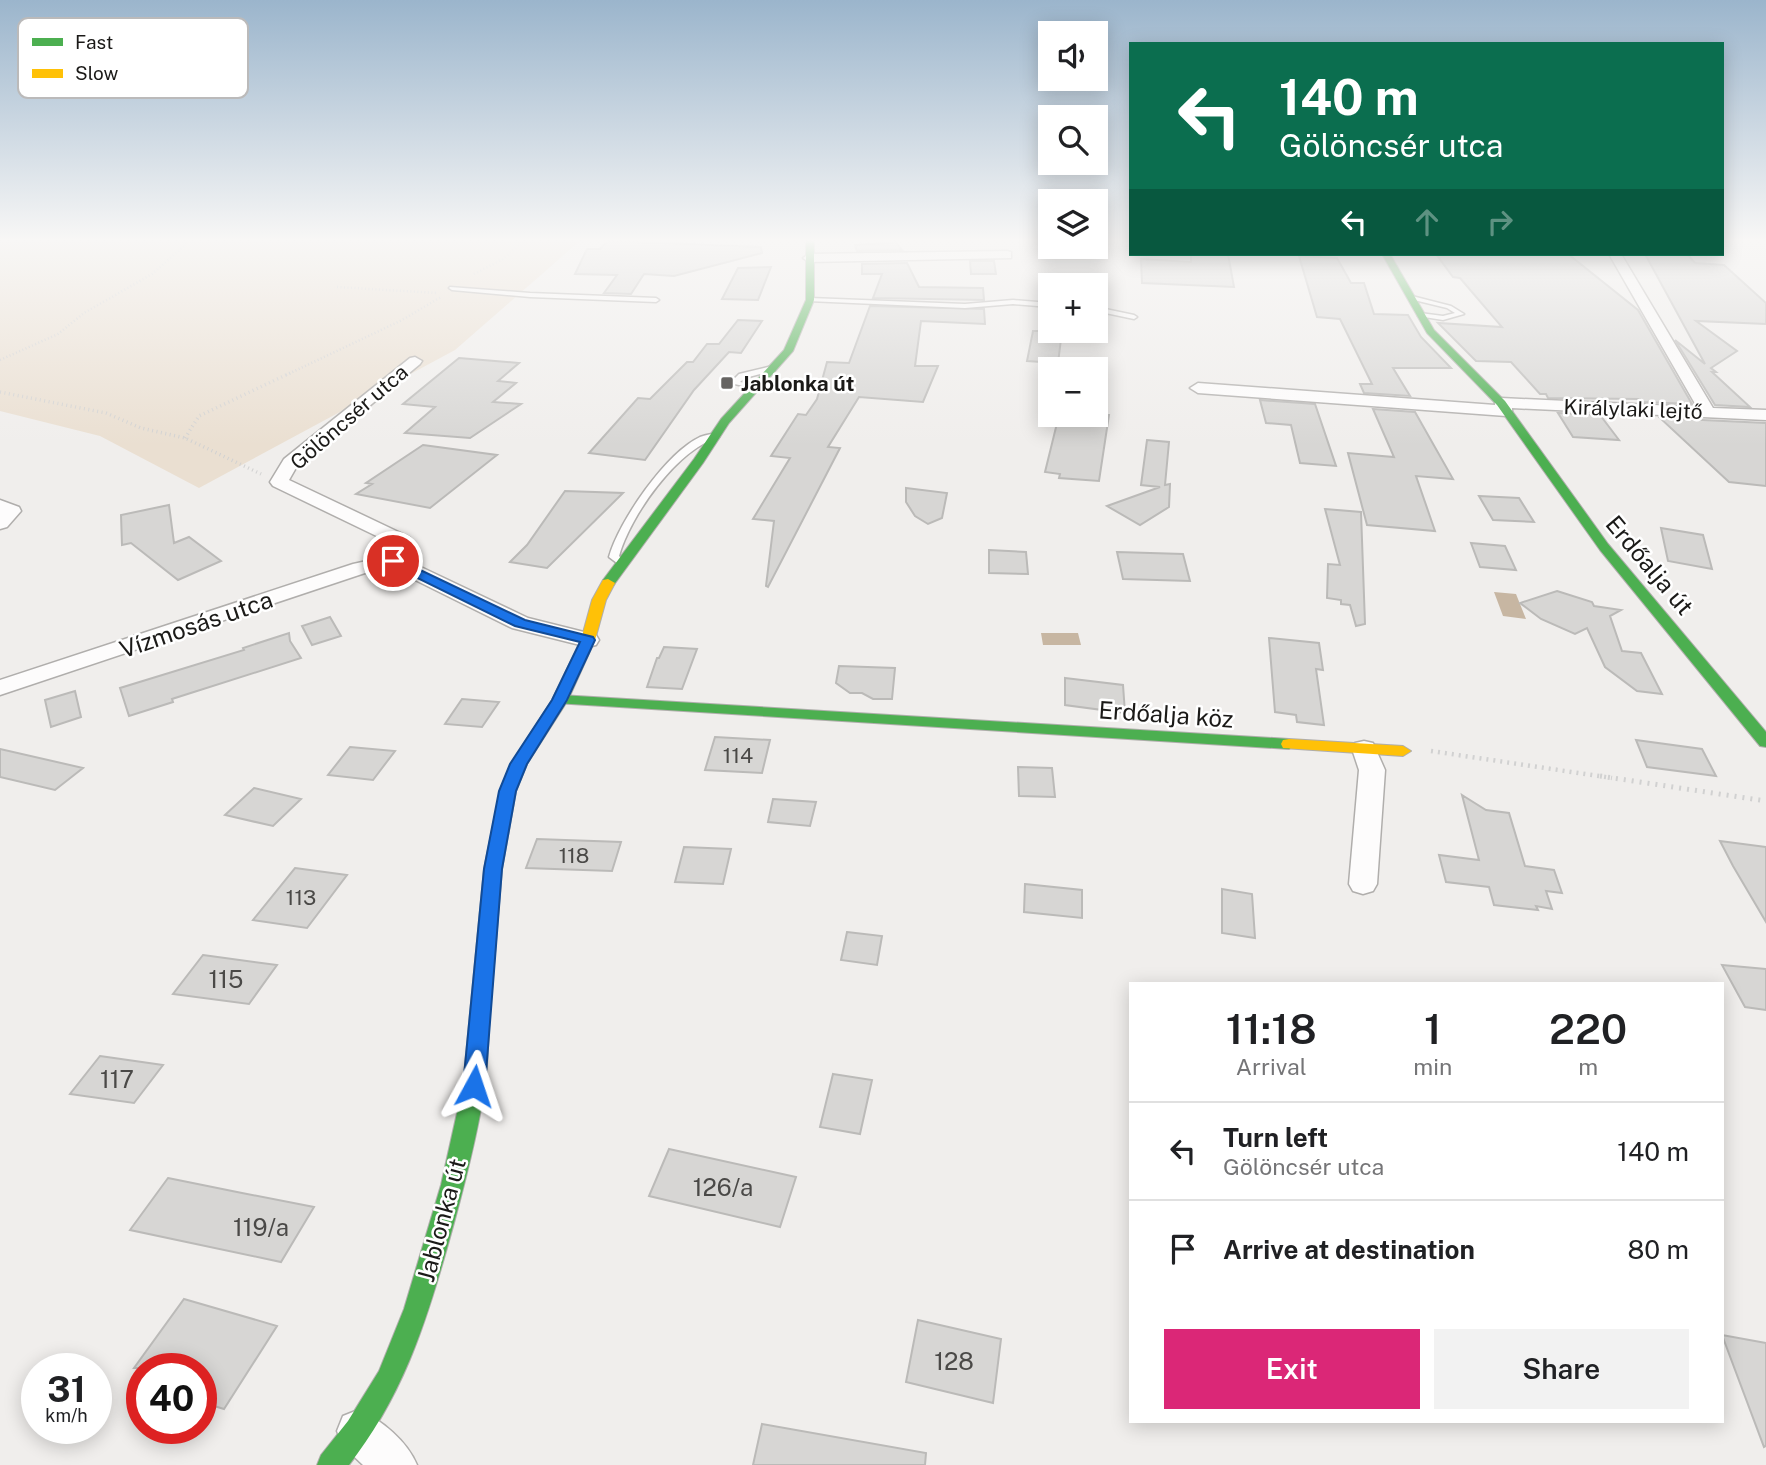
<!DOCTYPE html>
<html lang="en">
<head>
<meta charset="utf-8">
<style>
  body { margin:0; font-family:"Public Sans",sans-serif; background:#f2f2f2; color:#202124; height:100vh; display:flex; flex-direction:column; font-size:26px; white-space:nowrap }
  * { box-sizing:border-box; margin:0 }
  p { font-size:23px; color:#757577 }
  .icon { flex:none; width:38px; height:38px; fill:none; stroke:currentColor; stroke-width:2; stroke-linecap:round; stroke-linejoin:round }
  .map { position:relative; flex:1; overflow:hidden }
  .drawer { position:absolute; left:1129px; top:982px; width:595px; height:441px; display:flex; flex-direction:column; background:#fff; border-radius:0px; box-shadow:0 4px 18px #0003 }
  .drawer>* { flex:none }
  .hud { position:absolute; left:1129px; top:42px; width:595px; height:214px; border-radius:0px; box-shadow:0 4px 18px #0003; background:#0b6e4f; color:#fff; overflow:hidden }
  .controls { position:absolute; left:1038px; top:21px; display:grid; gap:14px }
  .controls a { display:grid; place-items:center; width:70px; height:70px; border-radius:0px; background:#fff; box-shadow:0 4px 18px #0003; font-size:35px }
  .speed { position:absolute; left:21px; top:1353px; display:flex; gap:14px; font-size:35px; font-weight:700; text-align:center }
  .speed>* { display:grid; place-content:center; width:91px; height:91px; border-radius:50%; background:#fff; box-shadow:0 4px 18px #0003; line-height:1 }
  .speed small { font-size:18px; font-weight:400 }
  .speed .limit { border:10px solid #d22; background:#fff; color:#111 }
  .pin { position:absolute; display:grid; place-items:center; width:60px; height:60px; color:#fff; margin:-30px; border:4px solid #fff; border-radius:50%; box-shadow:0 2px 7px #0007 }
  .me { position:absolute; width:77px; margin:-38px; rotate:5deg; stroke-linejoin:round; filter:drop-shadow(0 0 5px #0008) }
  .turn { display:flex; align-items:center; gap:24px; height:147px; padding:0 35px; font-size:32px }
  .turn .icon { width:91px; height:91px; stroke-width:2.5 }
  .turn b { display:block; font-size:49px; line-height:60px }
  .lanes { display:flex; align-items:center; height:66px; padding:0 35px; background:#0003; justify-content:center; gap:35px; direction:ltr }
  .lanes .off { opacity:.35 }
  .eta { display:flex; justify-content:space-evenly; align-items:center; height:119px; text-align:center }
  .eta b { font-size:42px; font-weight:600; line-height:49px }
  .button { display:flex; gap:14px; margin-top:auto; padding:14px 35px }
  .button a { flex:1; height:80px; border-radius:0px; background:#db2777; color:#fff; font-size:28px; font-weight:600; line-height:80px; text-align:center }
  .button a+a { background:#f2f2f2; color:#202124 }
  ul { padding:0; list-style:none }
  li { display:flex; align-items:center; gap:21px; height:98px; padding:0 35px; border-top:2px solid #e0e0e0 }
  li div { flex:1 }
  li b { display:block; font-size:26px }
  li em { font-style:normal }
  .map>svg:first-child { display:block }
  .green { fill:#eadfd1 }
  .water { fill:#c7b6a2 }
  .building { fill:#d7d6d4; stroke:#bbbab8; stroke-width:2 }
  .lines { fill:none; stroke-linecap:round; stroke-linejoin:round }
  .lane-casing { stroke:#b0aeac; stroke-width:3 }
  .street-casing { stroke:#b0aeac; stroke-width:3 }
  .fast-casing { stroke:#b0aeac; stroke-width:2 }
  .slow-casing { stroke:#b0aeac; stroke-width:2 }
  .path-far3 { stroke:#d1d1d1; stroke-width:2.5; stroke-dasharray:1 2.5; stroke-linecap:butt }
  .path-far2 { stroke:#d1d1d1; stroke-width:3.5; stroke-dasharray:1 3.5; stroke-linecap:butt }
  .path-far1 { stroke:#d1d1d1; stroke-width:4.5; stroke-dasharray:2 5; stroke-linecap:butt }
  .path { stroke:#d1d1d1; stroke-width:5; stroke-dasharray:2 6; stroke-linecap:butt }
  .lane { fill:#fdfcfc; fill-rule:evenodd }
  .street { fill:#fdfcfc; fill-rule:evenodd }
  .fast { fill:#4caf50; fill-rule:evenodd }
  .slow { fill:#ffc107; fill-rule:evenodd }
  .route { fill:#1a73e8; stroke:#114b97; stroke-width:2 }
  .poi-dot { fill:#666462; stroke:#fff; stroke-width:2.5 }
  .labels { text-anchor:middle; dominant-baseline:central; stroke-width:5; stroke-linejoin:round; paint-order:stroke }
  .far-poi-label { font-size:21px; font-weight:bold; fill:#1b1a18; stroke:#fff; text-anchor:start }
  .far-street-label { font-size:21px; fill:#1b1a18; stroke:#fff }
  .number-label { font-size:21px; fill:#4a4947 }
  .street-label { font-size:24px; fill:#1b1a18; stroke:#fff }
  .near-number-label { font-size:24px; fill:#4a4947 }
  .key { fill:#fff; stroke:#bbbaba; stroke-width:2 }
  .key-label { font-size:19px; fill:#1b1a18 }
</style>
</head>
<body>
<div class="map">
<svg width="1766" height="1465" viewBox="0 0 1766 1465">
  <rect width="100%" height="100%" fill="#f0eeec"/>
  <path class="green" d="M0 240H581L455 350 199 488 100 436 0 411Z"/>
  <path class="water" d="M1494 592 1516 594 1526 619 1503 616Z
    M1041 633H1078L1081 645H1043Z"/>
  <path class="building" d="M894 240 902 250 857 251 855 245 893 243Z
    M608 241 761 247 762 253 674 276 644 274 631 294 604 293 617 275 575 274 587 249H600Z
    M1191 254H1228L1234 287 1142 283 1141 259 1191 262Z
    M1436 254H1568L1638 310 1692 404 1643 402 1640 399 1548 398 1546 394H1540L1511 362 1476 361 1438 323 1502 327 1460 278 1453 277Z
    M1645 254H1687L1695 263 1724 265 1766 303V324L1696 321 1737 351 1711 368 1716 372H1712L1750 407 1715 405 1675 340 1705 364Z
    M1299 256 1337 258 1351 283H1364L1374 314 1408 315 1421 337 1451 368H1393L1410 396 1364 393 1360 384H1372L1340 319 1317 317Z
    M970 261H994L996 274H971Z
    M907 263 919 287 983 288 984 300 873 298 882 274H862V264Z
    M771 267 758 300 722 299 738 268Z
    M870 306 984 309 985 324 921 321 915 366H938L923 402 859 397 828 447 840 448 768 587 766 586 774 521 753 519 790 458 771 456 798 414 806 415 817 399 827 362 849 363Z
    M738 320 762 321 741 353 729 352 694 390 645 460 589 453 638 398 650 399 687 362H693L707 344H719Z
    M1033 331H1062L1058 363 1027 361Z
    M459 358 519 363 498 381 516 383 493 402 521 404 470 438 405 433 435 407 403 404Z
    M1260 400 1315 404 1336 466 1300 463 1291 425 1266 423Z
    M1373 409 1415 412 1453 479 1416 476 1435 531 1367 525 1348 453 1394 457Z
    M1558 413 1600 415 1619 440 1573 437Z
    M1059 415H1109L1099 481 1059 478 1060 474 1045 472Z
    M1660 418 1766 423V486L1729 482Z
    M1147 440 1169 442 1165 485 1170 484 1169 507 1140 525 1107 506 1160 487 1141 485Z
    M423 445 497 455 430 508 356 494 372 484 366 483Z
    M906 488 947 493 942 518 928 524 915 516 906 502Z
    M565 491 623 493 547 568 510 562 527 545Z
    M1479 496 1519 498 1534 522 1493 520Z
    M169 505 174 543 189 537 221 561 178 580 131 543 122 545 121 515Z
    M1325 509 1361 512 1365 624 1356 626 1350 605 1341 604V600L1327 598 1328 564 1340 565Z
    M1661 528 1703 535 1712 569 1668 561Z
    M1471 543 1505 546 1516 570 1480 567Z
    M989 550 1026 552 1028 574 989 573Z
    M1117 552 1183 554 1190 581 1123 579Z
    M1557 591 1592 602 1594 606 1621 610 1610 616 1622 651 1641 653 1662 694 1637 691 1605 667 1587 628 1575 634 1541 619 1520 603Z
    M330 617 341 636 312 645 302 626Z
    M289 633 290 641 301 658 172 699 173 702 129 716 120 688 244 650 243 648Z
    M1269 638 1319 643 1323 670 1316 669 1324 725 1297 722 1296 715 1275 712Z
    M664 647 697 649 682 689 647 687 657 658H659Z
    M839 666 895 668 892 699H873L862 693H850L836 683Z
    M1065 678 1123 685 1125 713 1065 705Z
    M75 691 81 717 51 727 45 700Z
    M462 699 499 702 482 727 445 724Z
    M715 737 770 740 762 773 705 770Z
    M1636 740 1702 749 1716 776 1647 767Z
    M350 747 395 751 373 780 328 775Z
    M0 749 83 768 55 790 0 777Z
    M1018 767 1052 768 1055 797 1019 796Z
    M254 788 301 799 273 826 225 815Z
    M1462 795 1486 810 1509 813 1525 866 1554 870 1562 893 1546 891 1552 909 1536 906 1538 910 1494 905 1489 887 1446 882 1439 855 1479 860Z
    M773 799 816 802 810 826 768 822Z
    M537 839 621 842 612 871 526 868Z
    M1720 841 1766 847V922L1733 866Z
    M684 847 731 849 723 884 675 882Z
    M295 868 347 875 307 928 253 920Z
    M1025 884 1082 890V918L1024 912Z
    M1222 889 1252 894 1255 938 1222 933Z
    M847 932 882 936 877 965 841 960Z
    M203 955 277 965 249 1004 173 994Z
    M1722 965 1766 969V1010L1745 1007Z
    M100 1056 163 1065 134 1103 70 1094Z
    M833 1074 872 1080 860 1134 820 1127Z
    M669 1149 796 1177 780 1227 649 1196Z
    M168 1178 242 1193 314 1207 281 1262 130 1230Z
    M184 1299 277 1326 224 1409 201 1402V1368H134Z
    M918 1320 1001 1339 993 1403 906 1382Z
    M1722 1335 1766 1343V1446L1764 1447Z
    M762 1424 926 1453 925 1465H753Z"/>
  <g class="lines">
    <g class="lane-casing">
      <path id="lane" d="M450 287 530 293 656 298 659 300 656 302 530 297 452 290 449 288Z
        M1412 296 1451 306 1464 314 1443 320 1418 316V314L1420 313 1443 316 1455 313 1447 308 1410 299 1409 298Z
        M810 298 965 304 1013 300 1050 303V307L1013 304 965 308 808 301V299Z
        M1096 307 1134 315 1137 317 1134 319 1096 311Z
        M772 366H775V370L745 378 740 382 757 385V389L730 383 739 374Z
        M716 433H719V437C677 449 630 516 619 556L626 563 621 566 609 557C619 521 666 453 700 437 705 435 711 434 716 433Z"/>
    </g>
    <g class="street-casing">
      <path id="street" d="M1007 251 1011 252V258L809 262 803 258 809 254Z
        M1609 254H1621L1713 408 1766 410V420L1512 408V414L1506 416 1198 393 1190 388 1198 383 1495 405V400L1501 398 1697 407Z
        M415 357 422 361 420 364 297 466 289 480 409 537 412 541 404 559 528 618 596 635 599 640 596 645 588 647 512 628 391 568 365 573 0 695V680L353 564 385 557 391 543 273 486 270 482 284 459 410 358Z
        M0 500 19 507 21 511 7 527 0 529Z
        M1364 741 1373 743 1385 770 1377 884 1373 891 1363 894 1353 891 1349 884 1359 770 1352 749 1355 743Z
        M358 1410C382 1420 407 1441 417 1465H363L343 1446 337 1431 343 1416Z"/>
    </g>
    <g class="fast-casing">
      <path id="fast" d="M806 240H814V300L793 351 729 423 703 463 613 586H603V580L694 459 721 419 784 350 806 300Z
        M1382 254H1390L1434 330 1505 401 1608 544 1766 732V747L1760 746 1600 550 1497 405 1427 333Z
        M560 695 1289 739 1297 744 1289 749 555 703 552 700Z
        M480 1005 487 1007 490 1013C488 1038 488 1063 485 1087 476 1142 462 1195 447 1248 424 1329 401 1398 349 1465H317L321 1455 348 1421 379 1371 404 1309 441 1185 463 1086 470 1013 473 1007Z"/>
    </g>
    <g class="slow-casing">
      <path id="slow" d="M608 579 615 583 606 600 595 640 568 700 527 764 516 791 502 869 490 1013 487 1019 480 1021 473 1019 470 1013 484 869 500 791 511 764 552 700 581 640 592 600 603 580Z
        M1289 739 1403 746 1411 751 1403 756 1283 748 1281 744 1283 740Z"/>
    </g>
    <path class="path-far3" d="M474 274 505 258 523 240
      M337 287 437 293
      M0 360 58 334 84 313 152 274 191 240
      M286 375 402 320 441 297"/>
    <path class="path-far2" d="M0 392 106 413 141 428 185 438 261 474
      M185 438 199 416 290 373"/>
    <path class="path-far1" d="M1431 751 1612 778"/>
    <path class="path" d="M1600 776 1766 801"/>
    <use href="#lane" class="lane"/>
    <use href="#street" class="street"/>
    <use href="#fast" class="fast"/>
    <use href="#slow" class="slow"/>
  </g>
  <linearGradient id="sky" x2="0" y2="1"><stop stop-color="#9bb5cc"/><stop offset="0.54" stop-color="#f8f7f6"/><stop offset="1" stop-color="#f8f7f6" stop-opacity="0"/></linearGradient>
  <rect width="1766" height="445" fill="url(#sky)"/>
  <path class="route" d="M393 557 525 620 593 637 595 640 567 700 527 764 516 791 502 869 485 1086 482 1092 474 1095 466 1092 463 1086 484 869 499 791 510 764 552 700 580 642 515 626 389 564 387 561Z"/>
  <rect class="poi-dot" x="720" y="376" width="14" height="14" rx="3.5"/>
  <g class="labels">
    <g class="far-poi-label">
      <text x="741" y="383">Jablonka út</text>
    </g>
    <g class="far-street-label">
      <text transform="translate(1633 409) rotate(2)">Királylaki lejtő</text>
      <text transform="translate(349 417) rotate(-41)">Gölöncsér utca</text>
    </g>
    <g class="number-label">
      <text x="738" y="755">114</text>
      <text x="574" y="855">118</text>
      <text x="301" y="897">113</text>
    </g>
    <g class="street-label">
      <text transform="translate(1650 565) rotate(50)">Erdőalja út</text>
      <text transform="translate(196 624) rotate(-19)">Vízmosás utca</text>
      <text transform="translate(1166 714) rotate(4)">Erdőalja köz</text>
      <text transform="translate(441 1220) rotate(-75)">Jablonka út</text>
    </g>
    <g class="near-number-label">
      <text x="226" y="979">115</text>
      <text x="117" y="1079">117</text>
      <text x="723" y="1187">126/a</text>
      <text x="261" y="1227">119/a</text>
      <text x="954" y="1361">128</text>
    </g>
  </g>
  <rect x="18" y="18" width="230" height="80" rx="10" class="key"/>
  <rect x="32" y="38" width="31" height="8" fill="#4caf50"/>
  <rect x="32" y="69" width="31" height="9" fill="#ffc107"/>
  <g class="key-label">
    <text x="75" y="49">Fast</text>
    <text x="75" y="80">Slow</text>
  </g>
</svg>
<div class="controls">
<a><svg class="icon" aria-label="sound" viewBox="0 0 24 24"><path d="M4 9h4l5-4v14l-5-4H4zM17 9q2 3 0 6"/></svg></a>
<a><svg class="icon" aria-label="search" viewBox="0 0 24 24"><circle cx="10" cy="10" r="6"/><path d="M15 15l6 6"/></svg></a>
<a><svg class="icon" aria-label="layers" viewBox="0 0 24 24"><path d="M12 4l9 5-9 5-9-5zM3 14l9 5 9-5"/></svg></a>
<a>+</a>
<a>−</a>
</div>
<div class="speed"><div>31<small>km/h</small></div><div class="limit">40</div></div>
<div class="pin" style="left:393px;top:561px;background:#d93025"><svg class="icon" aria-label="arrive" viewBox="0 0 24 24"><path d="M6 21V4h12l-3 4 3 4H6"/></svg></div>
<svg class="me" style="left:474px;top:1086px" viewBox="-20 -20 40 40"><path d="M0-17L14 15 0 8-14 15z" fill="#1a73e8" stroke="#fff" stroke-width="4"/></svg>
<div class="hud">
<div class="turn"><svg class="icon" aria-label="left" viewBox="0 0 24 24"><path d="M17 20v-9H6M10 6l-5 5 5 5"/></svg><div><b>140 m</b>Gölöncsér utca</div></div>
<div class="lanes"><svg class="icon" aria-label="left" viewBox="0 0 24 24"><path d="M17 20v-9H6M10 6l-5 5 5 5"/></svg><svg class="icon off" aria-label="ahead" viewBox="0 0 24 24"><path d="M12 20V5M6 11l6-6 6 6"/></svg><svg class="icon off" aria-label="right" viewBox="0 0 24 24"><path d="M7 20v-9h11M14 6l5 5-5 5"/></svg></div>
</div>
<section class="drawer">
<div class="eta">
<div><b>11:18</b><p>Arrival</p></div>
<div><b>1</b><p>min</p></div>
<div><b>220</b><p>m</p></div>
</div>
<ul>
<li><svg class="icon" aria-label="left" viewBox="0 0 24 24"><path d="M17 20v-9H6M10 6l-5 5 5 5"/></svg><div><b>Turn left</b><p>Gölöncsér utca</p></div><em>140 m</em></li>
<li><svg class="icon" aria-label="arrive" viewBox="0 0 24 24"><path d="M6 21V4h12l-3 4 3 4H6"/></svg><div><b>Arrive at destination</b></div><em>80 m</em></li>
</ul>
<div class="button"><a>Exit</a><a>Share</a></div>
</section>
</div>
</body>
</html>
